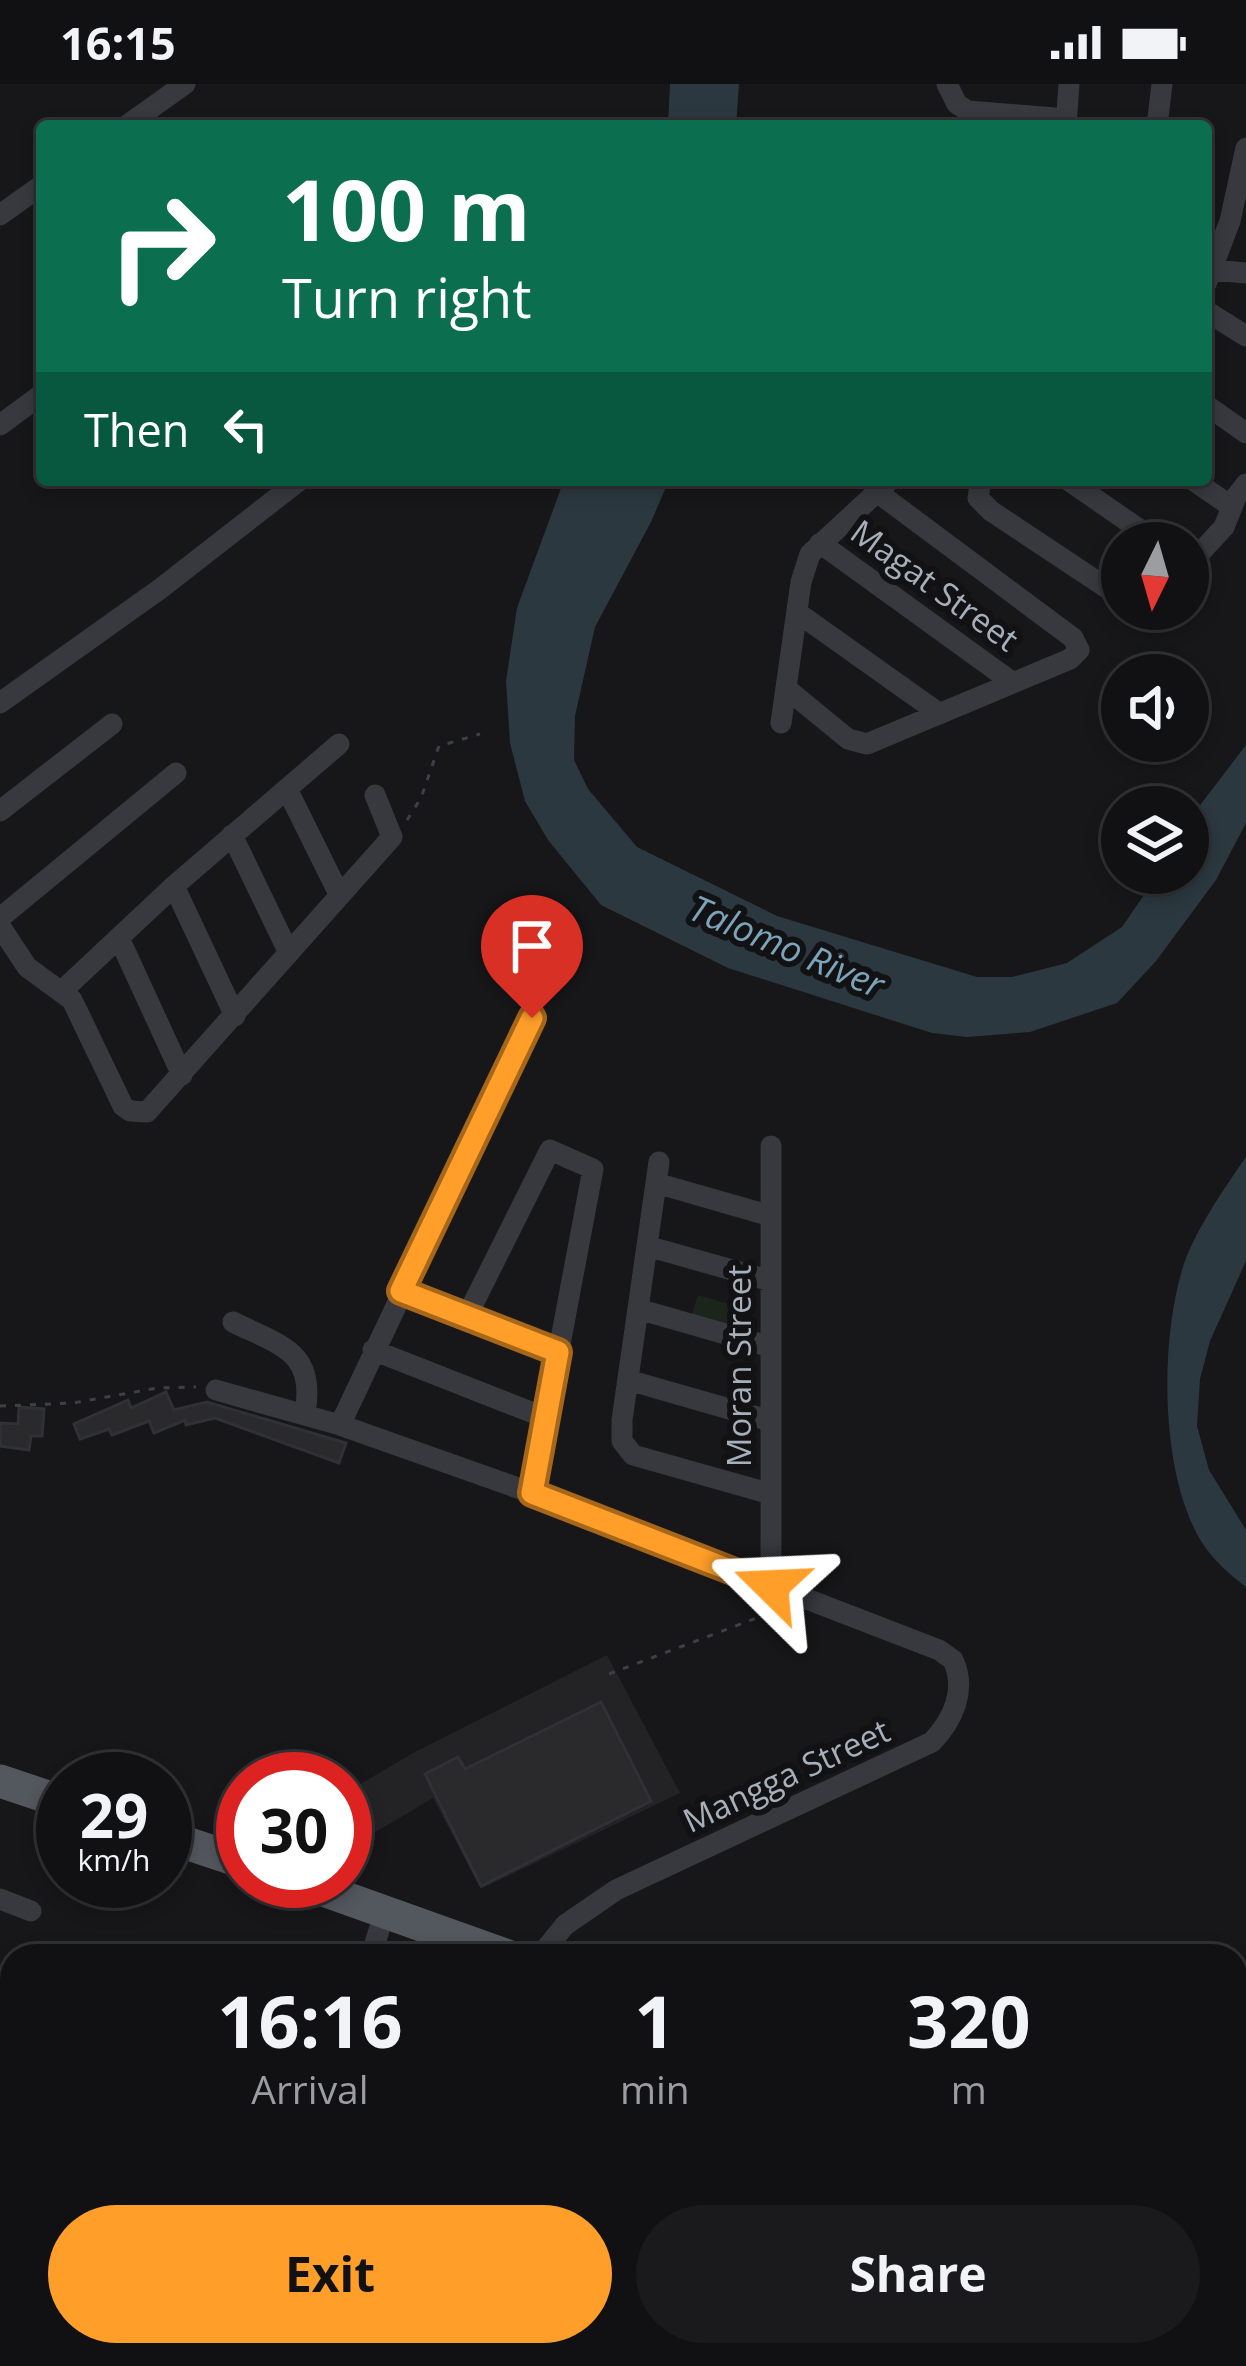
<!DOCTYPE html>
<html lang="en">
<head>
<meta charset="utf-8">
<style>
  body { margin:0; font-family:"Open Sans",sans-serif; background:#1a1a1c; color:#f1f3f6; height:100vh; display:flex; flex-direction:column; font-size:45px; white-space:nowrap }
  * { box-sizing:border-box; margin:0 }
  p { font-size:39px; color:#9c9da0 }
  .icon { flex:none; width:66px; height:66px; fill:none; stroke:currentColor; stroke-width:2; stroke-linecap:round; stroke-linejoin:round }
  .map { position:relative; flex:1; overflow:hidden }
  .side { position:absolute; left:0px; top:1860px; width:1248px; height:423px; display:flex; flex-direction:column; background:#111113; border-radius:36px 36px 0 0; box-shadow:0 6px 18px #0003,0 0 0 3px #303133 }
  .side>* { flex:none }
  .banner { position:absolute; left:36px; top:36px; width:1176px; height:366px; border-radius:12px; box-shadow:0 6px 18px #0003,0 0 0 3px #303133; background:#0b6e4f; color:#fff; overflow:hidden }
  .needle { width:78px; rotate:185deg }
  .tools { position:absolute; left:1101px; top:438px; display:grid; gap:24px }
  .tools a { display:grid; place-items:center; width:108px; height:108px; border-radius:50%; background:#111113; box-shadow:0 6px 18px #0003,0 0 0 3px #303133; font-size:60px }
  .speed { position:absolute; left:36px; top:1668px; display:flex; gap:24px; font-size:60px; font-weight:700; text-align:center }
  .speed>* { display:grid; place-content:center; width:156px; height:156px; border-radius:50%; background:#111113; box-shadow:0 6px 18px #0003,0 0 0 3px #303133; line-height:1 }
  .speed small { font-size:30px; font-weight:400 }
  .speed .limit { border:18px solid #d22; background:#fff; color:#111 }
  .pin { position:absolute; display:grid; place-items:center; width:102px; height:102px; color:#fff; margin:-123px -51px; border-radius:50% 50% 50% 0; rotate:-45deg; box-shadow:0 0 12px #0007 }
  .pin .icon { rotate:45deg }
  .me { position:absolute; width:132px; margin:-66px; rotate:291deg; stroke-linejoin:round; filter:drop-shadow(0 0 9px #0008) }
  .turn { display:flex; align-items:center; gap:42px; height:252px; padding:0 48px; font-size:54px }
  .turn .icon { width:156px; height:156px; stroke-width:2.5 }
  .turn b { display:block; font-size:84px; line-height:102px }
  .then { display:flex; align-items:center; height:114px; padding:0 48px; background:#0003; gap:24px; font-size:45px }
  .eta { display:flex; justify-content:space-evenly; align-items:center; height:204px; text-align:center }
  .eta b { font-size:72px; font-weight:700; line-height:84px }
  .primary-button { display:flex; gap:24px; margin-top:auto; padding:24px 48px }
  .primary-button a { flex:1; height:138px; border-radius:72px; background:#ff9f29; color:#111; font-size:48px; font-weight:700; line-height:138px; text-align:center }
  .primary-button a+a { background:#1a1a1c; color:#f1f3f6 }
  .status { display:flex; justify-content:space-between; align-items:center; height:84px; padding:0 60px; background:#111113; direction:ltr }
  .status svg { height:33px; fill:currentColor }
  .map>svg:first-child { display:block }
  .built { fill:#232326 }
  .green { fill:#1c251c }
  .water { fill:#2b383f }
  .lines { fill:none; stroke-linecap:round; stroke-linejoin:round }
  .stream { stroke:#2b383f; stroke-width:6 }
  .building { fill:#2a2a2d; stroke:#303135; stroke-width:3 }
  .path { stroke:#3d4046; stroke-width:3; stroke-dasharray:6 9; stroke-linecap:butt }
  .street { stroke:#37393f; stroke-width:21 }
  .primary { stroke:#53575e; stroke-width:33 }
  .route-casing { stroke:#a6671b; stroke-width:30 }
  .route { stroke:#ff9f29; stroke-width:21 }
  .labels { text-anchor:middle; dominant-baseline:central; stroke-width:12; stroke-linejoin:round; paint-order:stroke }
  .street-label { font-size:33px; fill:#a7afba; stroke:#121214 }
  .water-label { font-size:36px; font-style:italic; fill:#7ba3b9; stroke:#121214 }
</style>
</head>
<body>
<div class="status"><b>16:15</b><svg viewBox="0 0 49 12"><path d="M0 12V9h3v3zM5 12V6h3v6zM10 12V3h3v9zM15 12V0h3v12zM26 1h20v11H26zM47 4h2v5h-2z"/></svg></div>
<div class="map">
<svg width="1246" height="2282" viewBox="0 0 1246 2282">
  <rect width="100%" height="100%" fill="#171719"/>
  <path class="built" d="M607 1571 680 1709 481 1805 433 1714 345 1766V1709L413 1669Z"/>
  <path class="green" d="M698 1211 749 1226 739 1260 687 1245Z"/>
  <path class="water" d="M670 0H739L736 42H668Z
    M564 396H669L651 438 595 543 575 632 574 676 588 705 637 763 777 832 977 893H1012L1067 879 1122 843 1159 789H1188V737L1246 661V739L1216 796 1156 877 1117 919 1030 948 967 953 932 949 728 884 601 821 548 756 525 717 510 659 506 597 517 524Z
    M1246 1073V1177L1210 1257 1200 1295 1197 1342 1209 1386 1246 1446V1503C1229 1490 1213 1476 1201 1457 1160 1389 1160 1260 1182 1186 1192 1151 1225 1103 1246 1073Z"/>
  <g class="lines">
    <path class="stream" d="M0 2046 12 2051
      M174 2271 182 2282"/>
  </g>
  <path class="building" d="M166 1308 174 1326 207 1318 346 1359 339 1379 215 1334 186 1341 185 1336 154 1349 149 1337 112 1351 109 1345 80 1355 74 1340 128 1316 131 1324Z
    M19 1323 44 1325 42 1352H31L29 1366 0 1362V1339L18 1340Z
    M601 1618 651 1717 481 1802 425 1690 458 1673 465 1685Z"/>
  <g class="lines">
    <path class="path" d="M407 736 421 714 439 662 480 650
      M0 1322 73 1319 157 1304 196 1303
      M609 1590 775 1527"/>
    <path class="street" d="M947 0 957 20 968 27 1067 35
      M126 42 185 0
      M1066 42 1069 0
      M1157 42 1162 0
      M0 131 42 101
      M1213 186 1246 189
      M1206 200 1230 137 1246 64
      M1206 227 1246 252
      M1206 321 1246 349
      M0 341 42 310
      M981 396 978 414 991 427 1122 514
      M1068 396 1159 459
      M1193 396 1232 423
      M820 459 1012 598
      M1188 482 1224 443 1236 413 1246 400
      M798 529 940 630
      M787 605 848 655 867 660 1070 575 1079 566 1073 554 877 408
      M0 619 160 505 300 396
      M781 639 801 498 810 470 890 396
      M287 705 340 812
      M0 727 112 640
      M232 751 289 869
      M174 802 235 932
      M0 834 176 689
      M0 842 27 883 72 916 123 1022 130 1027 147 1028 392 753 375 711
      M119 854 182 991
      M62 907 174 802 339 660
      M659 1078 622 1336V1357L633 1371 771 1410
      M656 1099 771 1132
      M647 1162 771 1197
      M401 1207 558 1267
      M638 1225 771 1263
      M467 1232 550 1066 593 1085 532 1409
      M233 1238C281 1262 316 1267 305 1329
      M373 1266 546 1334
      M628 1296 771 1337
      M216 1306 340 1341 532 1409 939 1566 953 1576C967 1606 953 1636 932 1658L616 1806 565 1841 540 1872
      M340 1341 532 934
      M771 1502V1062
      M0 1815 31 1827
      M371 1872 385 1827
      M710 2282 720 2271"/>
    <path class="primary" d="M0 1697 63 1718
      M165 1752 243 1778
      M298 1797 508 1872
      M1033 2271 1043 2282"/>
  </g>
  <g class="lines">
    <g class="route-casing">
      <path id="route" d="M532 934 401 1207 558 1268 532 1409 771 1502"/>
    </g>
    <use href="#route" class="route"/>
  </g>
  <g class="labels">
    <g class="street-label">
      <text transform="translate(935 501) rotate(36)">Magat Street</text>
      <text transform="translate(738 1282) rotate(-90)">Moran Street</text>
      <text transform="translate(786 1691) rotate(-25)">Mangga Street</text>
    </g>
    <g class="water-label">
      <text transform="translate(787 862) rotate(23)">Talomo River</text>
    </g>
  </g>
</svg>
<div class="tools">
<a><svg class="needle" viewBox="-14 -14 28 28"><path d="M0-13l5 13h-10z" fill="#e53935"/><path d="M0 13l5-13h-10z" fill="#9c9da0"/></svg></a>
<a><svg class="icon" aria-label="sound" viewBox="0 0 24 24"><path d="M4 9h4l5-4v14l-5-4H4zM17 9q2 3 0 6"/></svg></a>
<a><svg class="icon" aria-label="layers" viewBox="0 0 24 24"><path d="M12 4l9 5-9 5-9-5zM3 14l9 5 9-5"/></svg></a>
</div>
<div class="speed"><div>29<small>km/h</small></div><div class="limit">30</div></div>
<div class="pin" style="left:532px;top:934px;background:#d93025"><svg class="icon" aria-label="arrive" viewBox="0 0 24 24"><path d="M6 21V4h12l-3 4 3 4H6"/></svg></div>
<svg class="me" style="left:771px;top:1502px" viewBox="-20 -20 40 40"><path d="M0-17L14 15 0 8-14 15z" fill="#ff9f29" stroke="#fff" stroke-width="4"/></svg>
<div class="banner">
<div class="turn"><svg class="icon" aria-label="right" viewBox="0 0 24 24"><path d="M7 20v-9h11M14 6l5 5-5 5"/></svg><div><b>100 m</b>Turn right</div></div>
<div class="then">Then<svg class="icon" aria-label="left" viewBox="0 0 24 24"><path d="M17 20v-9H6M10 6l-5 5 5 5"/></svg></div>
</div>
<section class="side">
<div class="eta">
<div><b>16:16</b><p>Arrival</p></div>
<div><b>1</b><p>min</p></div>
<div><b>320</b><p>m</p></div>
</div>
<div class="primary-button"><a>Exit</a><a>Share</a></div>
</section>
</div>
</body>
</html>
